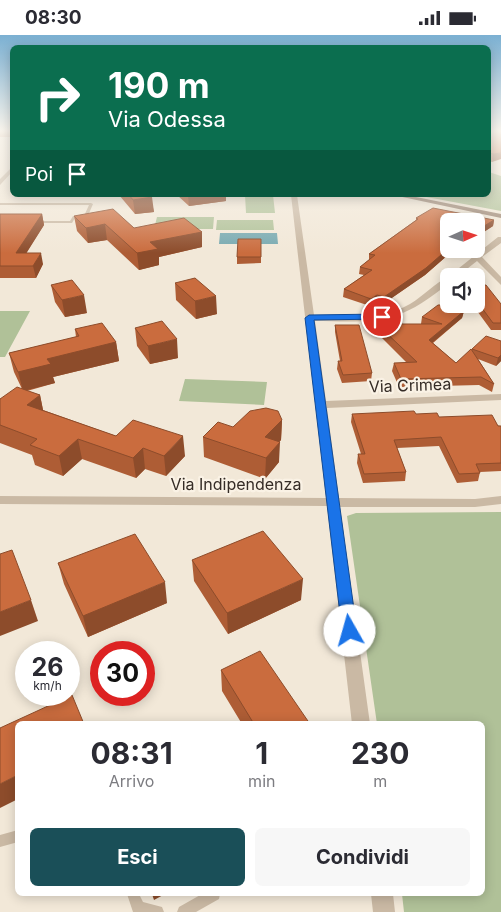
<!DOCTYPE html>
<html lang="it">
<head>
<meta charset="utf-8">
<style>
  body { margin:0; font-family:Inter,sans-serif; background:#f7f7f7; color:#2b2b33; height:100vh; display:flex; flex-direction:column; font-size:19px; white-space:nowrap }
  * { box-sizing:border-box; margin:0 }
  p { font-size:16px; color:#7c7c81 }
  .icon { flex:none; width:28px; height:28px; fill:none; stroke:currentColor; stroke-width:2; stroke-linecap:round; stroke-linejoin:round }
  .map { position:relative; flex:1; overflow:hidden }
  .sheet { position:absolute; left:15px; top:686px; width:470px; height:175px; display:flex; flex-direction:column; background:#fff; border-radius:8px; box-shadow:0 2px 12px #0003 }
  .sheet>* { flex:none }
  .hud { position:absolute; left:10px; top:10px; width:481px; height:152px; border-radius:8px; box-shadow:0 2px 12px #0003; background:#0b6e4f; color:#fff; overflow:hidden }
  .needle { width:32px; rotate:87deg }
  .controls { position:absolute; left:440px; top:178px; display:grid; gap:10px }
  .controls a { display:grid; place-items:center; width:45px; height:45px; border-radius:8px; background:#fff; box-shadow:0 2px 12px #0003; font-size:25px }
  .speed { position:absolute; left:15px; top:606px; display:flex; gap:10px; font-size:25px; font-weight:700; text-align:center }
  .speed>* { display:grid; place-content:center; width:65px; height:65px; border-radius:50%; background:#fff; box-shadow:0 2px 12px #0003; line-height:1 }
  .speed small { font-size:12px; font-weight:400 }
  .speed .limit { border:8px solid #d22; background:#fff; color:#111 }
  .pin { position:absolute; display:grid; place-items:center; width:42px; height:42px; color:#fff; margin:-21px; border:2px solid #fff; border-radius:50%; box-shadow:0 1px 5px #0007 }
  .me { position:absolute; width:55px; margin:-28px; rotate:353deg; stroke-linejoin:round; filter:drop-shadow(0 0 4px #0008) }
  .turn { display:flex; align-items:center; gap:18px; height:105px; padding:0 15px; font-size:22px }
  .turn .icon { width:65px; height:65px; stroke-width:2.5 }
  .turn b { display:block; font-size:35px; line-height:42px }
  .then { display:flex; align-items:center; height:48px; padding:0 15px; background:#0003; gap:10px; font-size:19px }
  .eta { display:flex; justify-content:space-evenly; align-items:center; height:85px; text-align:center }
  .eta b { font-size:30px; font-weight:700; line-height:35px }
  .action { display:flex; gap:10px; margin-top:auto; padding:10px 15px }
  .action a { flex:1; height:58px; border-radius:8px; background:#1a4f58; color:#fff; font-size:20px; font-weight:700; line-height:58px; text-align:center }
  .action a+a { background:#f7f7f7; color:#2b2b33 }
  .status { display:flex; justify-content:space-between; align-items:center; height:35px; padding:0 25px; background:#fff; direction:ltr }
  .status svg { height:14px; fill:currentColor }
  .map>svg:first-child { display:block }
  .green { fill:#b0c198 }
  .water { fill:#77a9b0 }
  .lines { fill:none; stroke-linecap:round; stroke-linejoin:round }
  .lane { fill:#cab9a4; fill-rule:evenodd }
  .street { fill:#cab9a4; fill-rule:evenodd }
  .secondary { fill:#9e8876; fill-rule:evenodd }
  .wall { fill:#ae5d35 }
  .shaded-wall { fill:#8d4c2b }
  .building { fill:#ca6c3e; stroke:#8d4c2b }
  .route { fill:#1a73e8; stroke:#114b97 }
  .labels { text-anchor:middle; dominant-baseline:central; stroke-width:4.5; stroke-linejoin:round; paint-order:stroke }
  .street-label { font-size:16px; fill:#352c26; stroke:#faf2e5 }
</style>
</head>
<body>
<div class="status"><b>08:30</b><svg viewBox="0 0 49 12"><path d="M0 12V9h3v3zM5 12V6h3v6zM10 12V3h3v9zM15 12V0h3v12zM26 1h20v11H26zM47 4h2v5h-2z"/></svg></div>
<div class="map">
<svg width="501" height="877" viewBox="0 0 501 877">
  <rect width="100%" height="100%" fill="#f2e8d8"/>
  <path class="green" d="M489 137 501 141V176L416 160H489Z
    M245 160H273L275 178H246Z
    M157 182H214L213 194H154Z
    M217 185H273L274 195H216Z
    M0 276H30L5 322H0Z
    M185 344 267 347 264 370 179 366Z
    M501 477V877H404L402 859H482V689H377L347 481 356 478Z"/>
  <path class="water" d="M220 198H277L278 209H219Z"/>
  <g class="lines">
    <path class="lane" d="M0 168H91L93 169 87 183H75L72 188H34V186H70L73 181H84L89 170H0Z
      M18 795V807L0 812V800Z
      M127 859H139L143 867 162 872 164 877H133Z
      M202 859H220L219 864 196 877H177L179 872Z"/>
    <path class="street" d="M12 132V137L0 150V144Z
      M291 160H297L314 280C346 281 381 285 410 269 424 261 435 247 449 242V248C398 290 378 287 315 286L326 366 501 359V365L327 373 339 463 475 464 501 461V469L475 472H340L370 689H352L327 471 0 469V461L326 463Z
      M498 202H501V208L482 222 501 242V250L477 226 458 241H449Z
      M371 859H393L395 877H373Z"/>
    <path class="secondary" d="M393 160H406L501 179V183Z"/>
  </g>
  <path class="wall" d="M0 96H12V102H0Z
    M489 96H501L492 127 489 126Z
    M119 160H150L154 177 135 179Z
    M177 160H226V166L189 171Z
    M0 179H42L44 190 26 218 43 229 36 243H0Z
    M74 181 134 193 202 197V212L159 222V230L139 235 107 205 88 208 77 196Z
    M416 183 494 185 493 191 476 202V186L449 214H457L449 219 425 240 383 269 376 267 370 271 343 262 344 254 364 240 359 239 360 232 369 225V219L416 185Z
    M261 204V228L237 229V222Z
    M175 248 217 279 196 284 176 265Z
    M51 250 87 278 65 282 55 267Z
    M476 251 501 269V295H491L472 269H476Z
    M464 276 462 283 433 308 456 328 472 314 501 306V326L496 331 478 324 494 349 492 357 479 350 399 352 392 336 394 328H407L380 301 381 293 421 289 422 282Z
    M335 290 372 338 371 346 342 348 337 334 338 326H340L335 297Z
    M135 293 178 323 150 329 137 311Z
    M75 294 116 307 119 326 53 342 55 348 27 356 40 360 43 375 116 401 185 421 166 441 145 434 136 443 82 424 63 441 35 430 32 420 0 408V364L22 354 14 337 9 318 76 302Z
    M352 379H416L501 391V436L480 437 478 446 457 448 439 411 397 413 406 437 405 446 363 448 357 428 358 419H361L351 387Z
    M282 385 281 405 279 407V427L265 444 204 422 203 402 233 392Z
    M192 525 301 565 228 599 194 546Z
    M58 528 167 568 88 602 64 549Z
    M221 635 310 689H242L222 656Z"/>
  <path class="shaded-wall" d="M501 118V124L492 127 493 119Z
    M188 160H226V166L189 171Z
    M152 162 154 177 135 179 133 165Z
    M42 179 44 190 19 230 16 218Z
    M494 185 493 191 476 202V196Z
    M105 189 107 205 88 208 86 193Z
    M202 197V212L159 222V230L139 235 137 218 150 207Z
    M449 213 457 214 449 219 425 240 383 269 384 262Z
    M41 218 43 229 36 243 33 231Z
    M84 260 87 278 65 282 62 265Z
    M377 260 376 267 370 271 371 264Z
    M216 261 217 279 196 284 195 266Z
    M464 276 462 283 427 312 429 305Z
    M177 304 178 323 150 329 148 311Z
    M116 307 119 326 53 342 55 348 23 356 18 337 47 324Z
    M501 320V326L496 331 498 323Z
    M40 360 44 380 27 370Z
    M282 385 281 405 265 422V402Z
    M183 401 185 421 166 441 164 421Z
    M78 404 82 424 63 441 59 421Z
    M280 407 279 427 265 444 266 423Z
    M143 413 145 434 136 443 133 423Z
    M303 544 301 565 228 599 227 578Z
    M165 547 167 568 88 602 83 581Z
    M31 565 38 586 0 601V577Z
    M18 740V764L0 773V749Z
    M152 859H165L154 865Z"/>
  <path class="building" d="M489 96H501V118L493 119 489 118Z
    M129 160H150L152 162 133 165Z
    M433 173 494 185 476 196V186H449V213L426 233 384 262 377 260 371 264 344 254 372 235 360 232 375 220 369 219 418 184 416 183Z
    M113 174 134 193 184 183 202 197 150 207 158 214 137 218 105 189 86 193 74 181Z
    M0 179H42L16 218H41L33 231H0Z
    M238 204H261V222H237Z
    M195 243 216 261 195 266 175 248Z
    M72 245 84 260 62 265 51 250Z
    M486 250 501 269V288H493L476 265V251Z
    M438 270H444L464 276 429 305 456 328 471 314 494 349 481 342 401 344 394 328 417 327 381 293 402 289H442L422 282Z
    M162 286 177 304 148 311 135 293Z
    M102 288 116 307 47 324 51 329 18 337 9 318 79 301 75 294Z
    M335 290H359L372 338 343 340 338 326H342Z
    M486 301 501 306V320L498 323 472 314Z
    M17 352 40 360 27 370 116 401 133 385 183 401 164 421 143 413 133 423 78 404 59 421 30 410 37 404 0 390V364Z
    M266 373 278 376 282 385 265 402 280 407 266 423 203 402 218 387 233 392 250 376Z
    M414 376 416 379 437 378 439 382 492 380 498 391H501V428L476 429 480 438 459 439 441 402 394 405 406 437 364 439 358 419H365L352 379Z
    M263 496 303 544 227 578 192 525Z
    M135 499 165 547 83 581 58 528Z
    M12 515 31 565 0 577V519Z
    M260 616 310 689H254L221 635Z
    M72 660 84 689H18V740L0 749V693Z"/>
  <linearGradient id="sky" x2="0" y2="1"><stop stop-color="#7bb0d2"/><stop offset="0.44" stop-color="#f9f5ed"/><stop offset="1" stop-color="#f9f5ed" stop-opacity="0"/></linearGradient>
  <rect width="501" height="218" fill="url(#sky)"/>
  <path class="route" d="M382 279 385 280V284L314 285 357 596 355 600H345L342 596 305 283 309 280Z"/>
  <g class="labels">
    <g class="street-label">
      <text transform="translate(410 350) rotate(-2)">Via Crimea</text>
      <text x="236" y="449">Via Indipendenza</text>
    </g>
  </g>
</svg>
<div class="controls">
<a><svg class="needle" viewBox="-14 -14 28 28"><path d="M0-13l5 13h-10z" fill="#e53935"/><path d="M0 13l5-13h-10z" fill="#7c7c81"/></svg></a>
<a><svg class="icon" aria-label="sound" viewBox="0 0 24 24"><path d="M4 9h4l5-4v14l-5-4H4zM17 9q2 3 0 6"/></svg></a>
</div>
<div class="speed"><div>26<small>km/h</small></div><div class="limit">30</div></div>
<div class="pin" style="left:382px;top:282px;background:#d93025"><svg class="icon" aria-label="arrive" viewBox="0 0 24 24"><path d="M6 21V4h12l-3 4 3 4H6"/></svg></div>
<svg class="me" style="left:350px;top:596px" viewBox="-20 -20 40 40"><circle r="19" fill="#fff"/><path d="M0-13L10 11 0 6-10 11z" fill="#1a73e8"/></svg>
<div class="hud">
<div class="turn"><svg class="icon" aria-label="right" viewBox="0 0 24 24"><path d="M7 20v-9h11M14 6l5 5-5 5"/></svg><div><b>190 m</b>Via Odessa</div></div>
<div class="then">Poi<svg class="icon" aria-label="arrive" viewBox="0 0 24 24"><path d="M6 21V4h12l-3 4 3 4H6"/></svg></div>
</div>
<section class="sheet">
<div class="eta">
<div><b>08:31</b><p>Arrivo</p></div>
<div><b>1</b><p>min</p></div>
<div><b>230</b><p>m</p></div>
</div>
<div class="action"><a>Esci</a><a>Condividi</a></div>
</section>
</div>
</body>
</html>
